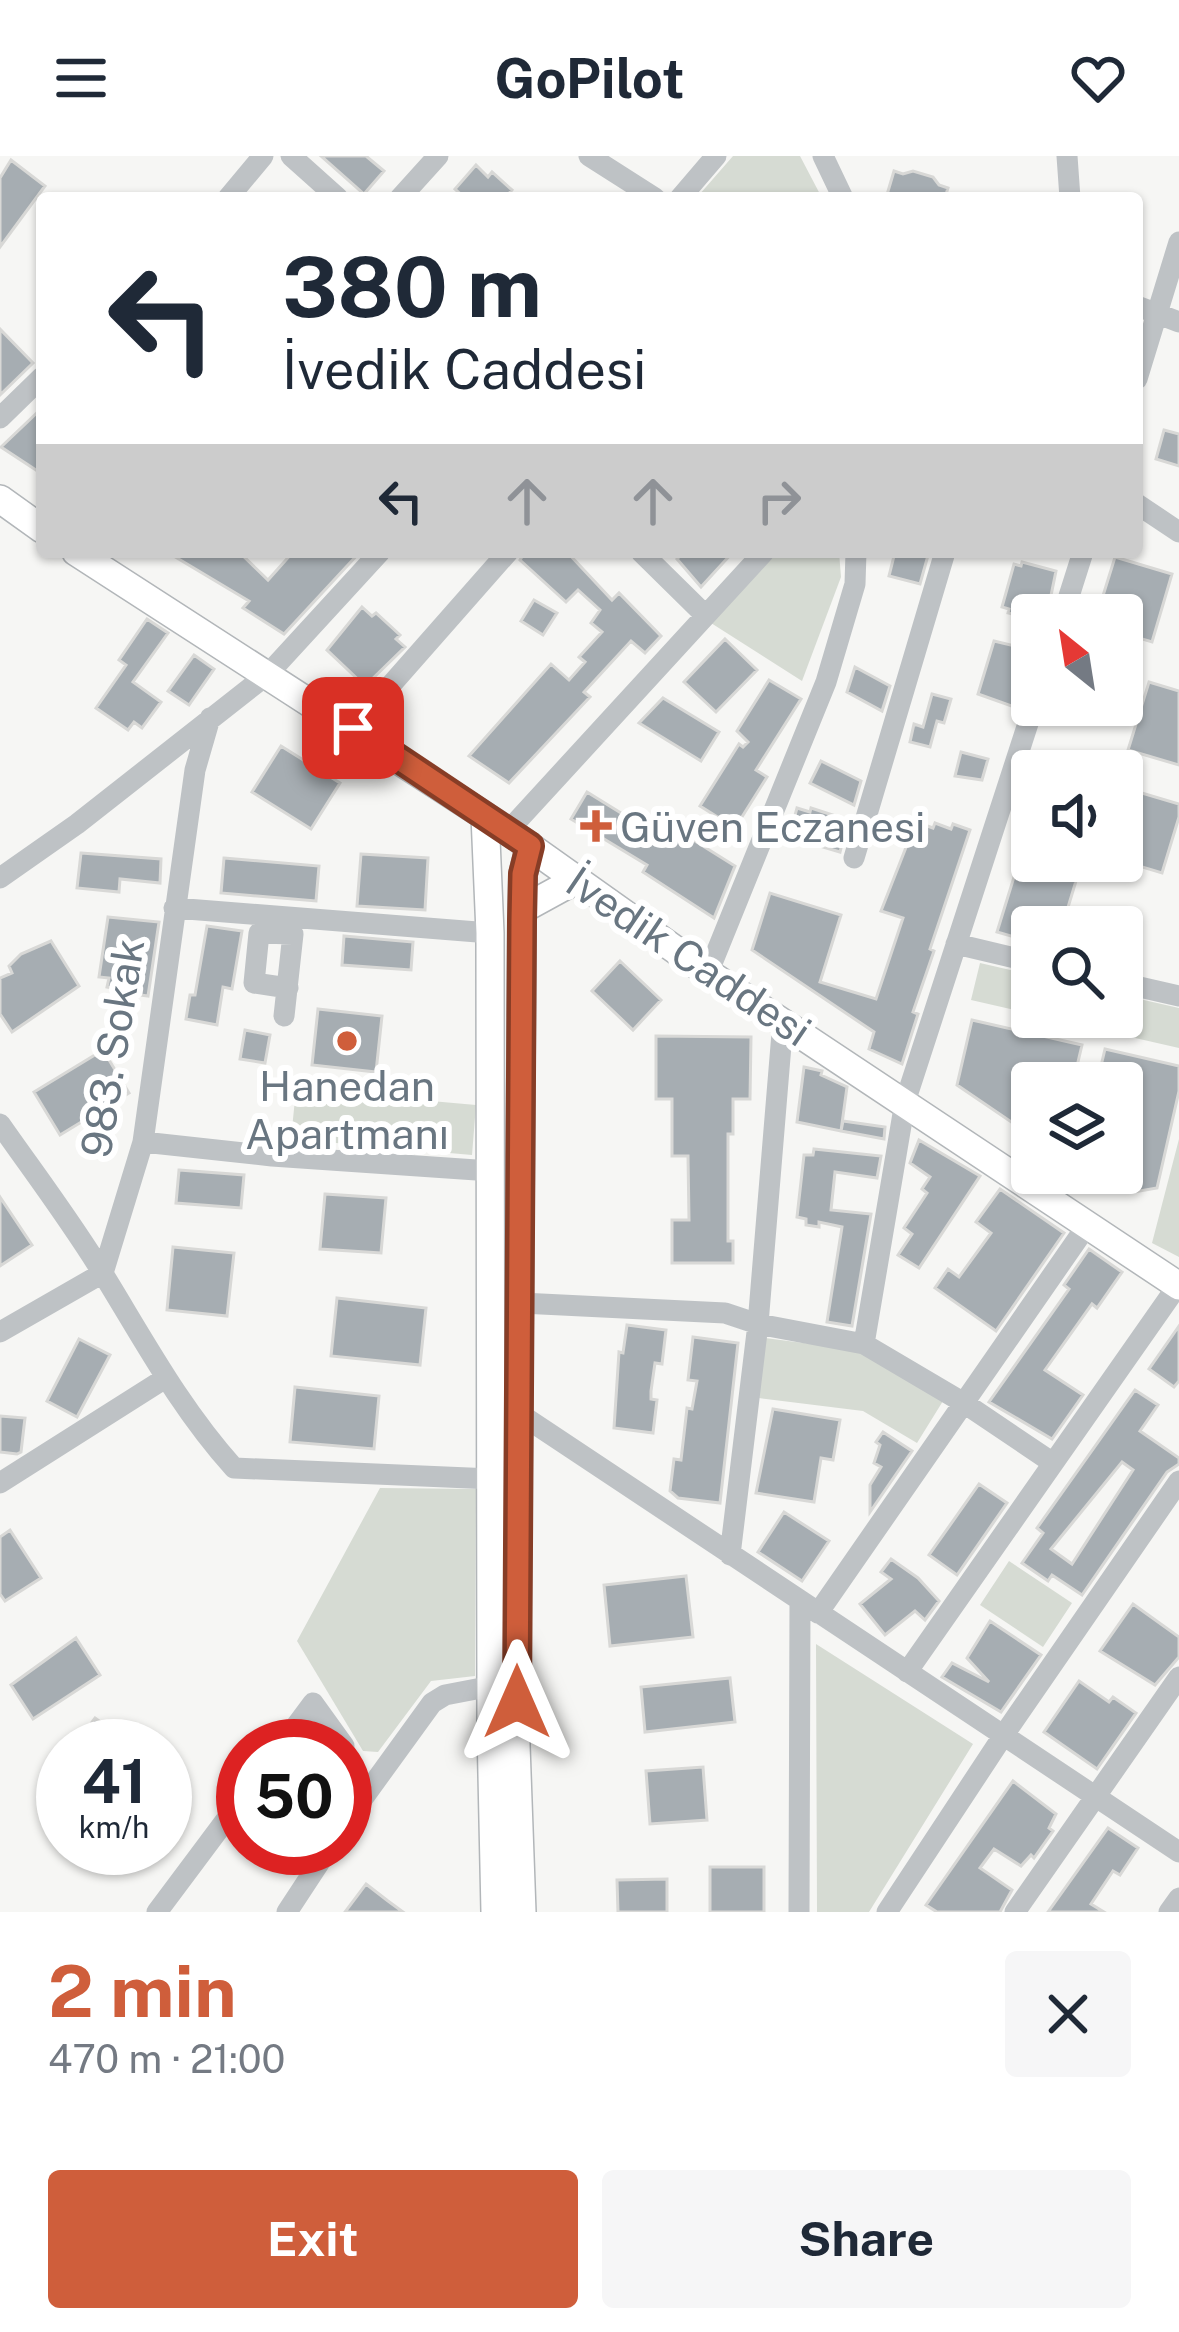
<!DOCTYPE html>
<html lang="en">
<head>
<meta charset="utf-8">
<style>
  body { margin:0; font-family:"Public Sans",sans-serif; background:#f6f6f7; color:#1f2937; height:100vh; display:flex; flex-direction:column; font-size:45px; white-space:nowrap }
  * { box-sizing:border-box; margin:0 }
  p { font-size:39px; color:#747a83 }
  .icon { flex:none; width:66px; height:66px; fill:none; stroke:currentColor; stroke-width:2; stroke-linecap:round; stroke-linejoin:round }
  .map { position:relative; height:1756px; overflow:hidden }
  .side { display:flex; flex-direction:column; background:#fff; flex:1 }
  .side>* { flex:none }
  .hud { position:absolute; left:36px; top:36px; width:1107px; height:366px; border-radius:12px; box-shadow:0 3px 9px #0004; background:#fff; color:#1f2937; overflow:hidden }
  .needle { width:78px; rotate:330deg }
  .controls { position:absolute; left:1011px; top:438px; display:grid; gap:24px }
  .controls a { display:grid; place-items:center; width:132px; height:132px; border-radius:12px; background:#fff; box-shadow:0 3px 9px #0004; font-size:60px }
  .speed { position:absolute; left:36px; top:1563px; display:flex; gap:24px; font-size:60px; font-weight:700; text-align:center }
  .speed>* { display:grid; place-content:center; width:156px; height:156px; border-radius:50%; background:#fff; box-shadow:0 3px 9px #0004; line-height:1 }
  .speed small { font-size:30px; font-weight:400 }
  .speed .limit { border:18px solid #d22; background:#fff; color:#111 }
  .pin { position:absolute; display:grid; place-items:center; width:102px; height:102px; color:#fff; margin:-51px; border-radius:24px; box-shadow:0 6px 18px #0006 }
  .me { position:absolute; width:132px; margin:-66px; rotate:0deg; stroke-linejoin:round; filter:drop-shadow(0 0 9px #0008) }
  .turn { display:flex; align-items:center; gap:42px; height:252px; padding:0 48px; font-size:54px }
  .turn .icon { width:156px; height:156px; stroke-width:2.5 }
  .turn b { display:block; font-size:84px; line-height:102px }
  .lanes { display:flex; align-items:center; height:114px; padding:0 48px; background:#0003; justify-content:center; gap:60px; direction:ltr }
  .lanes .off { opacity:.35 }
  .round { display:grid; place-items:center; flex:none; width:126px; height:126px; border-radius:12px; background:#f6f6f7 }
  .head { display:flex; align-items:center; justify-content:space-between; height:204px; padding:0 48px }
  h1 { font-size:72px; font-weight:700; line-height:90px; color:#cf5e3b }
  .primary-button { display:flex; gap:24px; margin-top:auto; padding:24px 48px }
  .primary-button a { flex:1; height:138px; border-radius:12px; background:#cf5e3b; color:#fff; font-size:48px; font-weight:700; line-height:138px; text-align:center }
  .primary-button a+a { background:#f6f6f7; color:#1f2937 }
  header { display:flex; justify-content:space-between; align-items:center; height:156px; padding:0 48px; background:#fff; font-size:54px; font-weight:700 }
  .map>svg:first-child { display:block }
  .green { fill:#d6dbd3 }
  .building { fill:#a6adb2; stroke:#d8d8d6; stroke-width:3; fill-rule:evenodd }
  .lines { fill:none; stroke-linecap:round; stroke-linejoin:round }
  .major-casing { stroke:#b2b6b9; stroke-width:30 }
  .minor { stroke:#bec2c5; stroke-width:21 }
  .major { stroke:#fff; stroke-width:27 }
  .route-casing { stroke:#873d26; stroke-width:30 }
  .route { stroke:#cf5e3b; stroke-width:21 }
  .poi-dot { fill:#cf5e3b; stroke:#fff; stroke-width:4.5 }
  .labels { text-anchor:middle; dominant-baseline:central; stroke-width:12; stroke-linejoin:round; paint-order:stroke }
  .poi-label { font-size:42px; fill:#697681; stroke:#fff; text-anchor:start }
  .street-label { font-size:42px; fill:#697681; stroke:#fff }
</style>
</head>
<body>
<header><svg class="icon" aria-label="menu" viewBox="0 0 24 24"><path d="M4 6h16M4 12h16M4 18h16"/></svg>GoPilot<svg class="icon" aria-label="heart" viewBox="0 0 24 24"><path d="M12 20l-8-8c-3-5 5-10 8-4 3-6 11-1 8 4z"/></svg></header>
<div class="map">
<svg width="1179" height="1756" viewBox="0 0 1179 1756">
  <rect width="100%" height="100%" fill="#f6f6f4"/>
  <path class="green" d="M733 0H800L822 42 699 39Z
    M777 396H839L841 421 802 525 711 467Z
    M980 807 1032 819V858L971 844Z
    M1122 839 1179 852V892L1043 861H1122Z
    M296 933 476 949 472 999 291 983Z
    M1179 983V1101L1152 1087Z
    M765 1182 850 1193 876 1201 943 1245 917 1287 863 1255 759 1242Z
    M380 1332 476 1333 475 1520 431 1525 378 1596 363 1595 297 1485Z
    M1009 1405 1072 1447 1043 1491 980 1449Z
    M816 1488 973 1588 869 1756H817Z"/>
  <path class="building" d="M321 0H366L384 15 364 38Z
    M11 4 45 30 0 91V22Z
    M476 9 488 21 492 16 512 34 505 42H465L455 33Z
    M894 15 903 18 913 15 933 21 939 29 948 32 945 42H886Z
    M0 173 33 207 0 239Z
    M42 252V318L1 291Z
    M1164 274 1179 278V310L1156 303Z
    M167 396H239L268 424 293 396H360L284 478 243 452 249 445Z
    M525 396H567L612 444 619 437 661 480 645 497 631 485 584 536 590 541 509 627 469 600 551 508 569 524 585 506 579 501 602 476 591 467 600 454 578 434 566 446 520 404Z
    M684 396H733L701 431 677 403Z
    M895 396H929L920 428 889 420Z
    M1115 401 1172 418 1152 486 1122 477V459H1097Z
    M1022 406 1056 415 1048 454 1044 459H1032V463L1008 457 1009 453 1002 451 1014 408 1021 410Z
    M534 444 557 457 543 479 521 465Z
    M362 451 372 460 376 457 400 479 396 483 405 491 365 530 327 494Z
    M147 463 168 477 133 526 161 546 142 572 134 566 128 574 96 552 126 509 119 504Z
    M725 483 757 514 716 556 684 526Z
    M994 485 1032 494V524L1017 552 978 538Z
    M194 499 214 513 189 549 168 535Z
    M855 511 890 530 882 555 847 536Z
    M769 524 801 543 756 614 767 621 735 672 700 650 739 588 743 591 748 586 737 575Z
    M1149 526 1179 535V609L1128 594Z
    M932 538 951 543 944 567 937 565 930 591 910 586 914 568 923 571Z
    M663 542 719 576 701 605 639 567Z
    M281 590 340 627 311 673 252 636Z
    M961 596 988 603 982 624 955 620Z
    M821 605 861 625 854 649 810 627Z
    M1125 632 1179 648V661L1162 717 1122 705Z
    M587 636 663 683 671 670 735 710 714 762 643 716 647 709 571 663Z
    M797 652 810 656 811 652 848 664 840 696 793 682 797 671 792 670Z
    M916 666 933 672 935 667 951 673 953 668 970 674 930 793 934 795 913 856 918 858 902 908 869 893 874 876 752 794 770 737 841 759 820 826 876 843 903 762 881 755Z
    M81 697 161 703 160 727 120 723 119 736 77 732Z
    M361 698 428 702 425 754 357 750Z
    M224 702 319 710 316 745 221 737Z
    M1018 708 1076 725 1062 771H1032V786L997 776Z
    M108 761 159 766 148 840 117 836 118 833 107 831 109 822 99 821Z
    M207 770 242 775 232 833 223 831 217 869 186 863 190 839H195Z
    M344 780 413 786 411 814 342 809Z
    M51 785 79 830 12 876 0 858V822L12 817 9 810 21 798Z
    M620 805 661 844 633 874 592 835Z
    M318 853 382 860 376 916 312 909Z
    M972 864 1082 889 1073 927H1032V980L957 929Z
    M245 874 270 879 265 907 240 903Z
    M656 880 751 881 750 943H733V978H728V1085H733V1107H672V1064H689L688 1000H672V943H656Z
    M1105 893 1179 910V935L1157 1032 1134 1036 1073 1022 1074 1017H1122V927H1097Z
    M103 894 129 937 60 979 34 936Z
    M804 911 822 915 821 919 847 931 841 975 797 966Z
    M843 965 885 971 884 983 841 975Z
    M919 984 980 1020 919 1112 898 1099 912 1078 904 1072 927 1037 922 1033 930 1021 910 1007Z
    M814 993 881 1000 877 1022 835 1016 831 1054 871 1058 852 1170 827 1166 842 1071 819 1066V1071L806 1069V1063L797 1061 804 999H813Z
    M179 1014 244 1019 241 1052 176 1047Z
    M1000 1033 1064 1077 996 1175 935 1132 948 1113 959 1121 991 1077 976 1066Z
    M325 1038 386 1042 381 1097 320 1093Z
    M0 1041 32 1089 0 1110Z
    M173 1091 234 1097 227 1160 167 1154Z
    M1089 1093 1122 1116 1097 1152 1092 1148 1045 1214 1083 1239 1052 1283 989 1246 1069 1133 1064 1129Z
    M337 1142 426 1152 420 1209 331 1200Z
    M627 1169 666 1174 662 1208 655 1207 651 1235V1243L657 1244 653 1277 614 1272 619 1196 623 1197Z
    M1179 1170V1225L1174 1231 1149 1213Z
    M693 1181 738 1187 720 1347 678 1342 670 1335 674 1303 681 1304 687 1252 692 1253 697 1225 688 1224Z
    M79 1183 110 1199 77 1261 47 1245Z
    M295 1231 379 1240 374 1293 290 1286Z
    M1135 1234 1158 1249 1140 1275 1179 1302V1308L1167 1316 1082 1439 1052 1419 1048 1425 1022 1407 1043 1377 1037 1372ZM1122 1306 1133 1314 1072 1408 1051 1393Z
    M773 1253 840 1264 833 1304 821 1302 814 1346 756 1337Z
    M0 1260 25 1262 21 1296 17 1298 0 1296Z
    M883 1276 912 1295 870 1356V1329L881 1311 874 1307 880 1289 876 1286Z
    M979 1328 1007 1347 957 1419 929 1399Z
    M784 1356 829 1385 802 1425 758 1396Z
    M10 1374 41 1422 5 1445 0 1438V1381Z
    M891 1403 918 1422 939 1445 925 1464 915 1455 885 1479 860 1448 891 1423 881 1416Z
    M686 1420 693 1481 610 1490 604 1429Z
    M1133 1448 1179 1481V1501L1155 1529 1100 1495Z
    M990 1465 1041 1499 1001 1556 942 1521 952 1507 989 1526 967 1502Z
    M76 1482 100 1519 33 1563 11 1529Z
    M730 1522 735 1566 645 1576 641 1531Z
    M1079 1525 1109 1546 1113 1541 1136 1557 1097 1613 1044 1576Z
    M95 1562 133 1590H74Z
    M703 1611 707 1664 650 1668 646 1615Z
    M1013 1625 1056 1658 1049 1672 1053 1675 1034 1702 1031 1699 1021 1710 994 1693 980 1712 1012 1734 1000 1756H937L926 1749Z
    M1108 1672 1138 1692 1120 1719 1113 1715 1091 1748 1104 1756H1048Z
    M710 1711H764V1756H710Z
    M667 1723V1756H618L617 1724Z
    M366 1728 388 1745 403 1756H345Z"/>
  <g class="lines">
    <g class="major-casing">
      <path id="major" d="M0 343 42 373
        M76 396 508 675 708 817 1179 1130
        M485 660 490 777 491 1573 495 1756
        M523 753 576 724
        M522 1756 516 1589 522 764 523 718 530 690"/>
    </g>
    <path class="minor" d="M291 0 338 42
      M589 0 655 42
      M823 0 843 42
      M1067 0 1070 42
      M228 42 263 0
      M400 42 438 0
      M680 42 716 0
      M1137 150 1179 166
      M1137 223 1179 86
      M0 262 42 221
      M1137 348 1179 376
      M641 396 704 458
      M1063 459 1083 396
      M353 572 508 396
      M508 675 764 396
      M854 702 945 396
      M0 722 77 668 268 518 380 396
      M174 752 490 777
      M956 788 1032 806
      M708 817 826 526 855 428 856 396
      M1122 827 1179 840
      M284 860 293 778 259 777 254 827 288 832
      M0 968C35 1018 73 1068 105 1121 146 1188 181 1253 234 1312L492 1323
      M143 986 272 1000 491 1015
      M521 1147 725 1157 758 1168 864 1188 964 1247 1053 1307
      M0 1176 103 1117 143 986 195 614 210 562
      M864 1188 905 946 1034 549
      M520 1258 1179 1696
      M0 1327 164 1223
      M730 1399 758 1168 783 865
      M818 1457 1088 1068
      M907 1516 1178 1129
      M281 1590 313 1547 344 1590
      M345 1667 432 1547 445 1539 492 1530
      M157 1756 243 1641
      M287 1756 329 1692
      M799 1756 800 1445
      M887 1756 1003 1580 1179 1325
      M1015 1756 1179 1521
      M1169 1756 1179 1742"/>
    <use href="#major" class="major"/>
  </g>
  <g class="lines">
    <g class="route-casing">
      <path id="route" d="M353 572 530 690 523 718 522 764 517 1546"/>
    </g>
    <use href="#route" class="route"/>
  </g>
  <g class="poi-dot">
    <path d="M590 652h12v12h12v12h-12v12h-12v-12h-12v-12h12z"/>
    <circle cx="347" cy="885" r="12"/>
  </g>
  <g class="labels">
    <g class="poi-label">
      <text x="620" y="670">Güven Eczanesi</text>
      <text x="347" y="929" text-anchor="middle">Hanedan<tspan x="347" dy="48">Apartmanı</tspan></text>
    </g>
    <g class="street-label">
      <text transform="translate(689 800) rotate(34)">İvedik Caddesi</text>
      <text transform="translate(112 892) rotate(-81)">983. Sokak</text>
    </g>
  </g>
</svg>
<div class="controls">
<a><svg class="needle" viewBox="-14 -14 28 28"><path d="M0-13l5 13h-10z" fill="#e53935"/><path d="M0 13l5-13h-10z" fill="#747a83"/></svg></a>
<a><svg class="icon" aria-label="sound" viewBox="0 0 24 24"><path d="M4 9h4l5-4v14l-5-4H4zM17 9q2 3 0 6"/></svg></a>
<a><svg class="icon" aria-label="search" viewBox="0 0 24 24"><circle cx="10" cy="10" r="6"/><path d="M15 15l6 6"/></svg></a>
<a><svg class="icon" aria-label="layers" viewBox="0 0 24 24"><path d="M12 4l9 5-9 5-9-5zM3 14l9 5 9-5"/></svg></a>
</div>
<div class="speed"><div>41<small>km/h</small></div><div class="limit">50</div></div>
<div class="pin" style="left:353px;top:572px;background:#d93025"><svg class="icon" aria-label="arrive" viewBox="0 0 24 24"><path d="M6 21V4h12l-3 4 3 4H6"/></svg></div>
<svg class="me" style="left:517px;top:1546px" viewBox="-20 -20 40 40"><path d="M0-17L14 15 0 8-14 15z" fill="#cf5e3b" stroke="#fff" stroke-width="4"/></svg>
<div class="hud">
<div class="turn"><svg class="icon" aria-label="left" viewBox="0 0 24 24"><path d="M17 20v-9H6M10 6l-5 5 5 5"/></svg><div><b>380 m</b>İvedik Caddesi</div></div>
<div class="lanes"><svg class="icon" aria-label="left" viewBox="0 0 24 24"><path d="M17 20v-9H6M10 6l-5 5 5 5"/></svg><svg class="icon off" aria-label="ahead" viewBox="0 0 24 24"><path d="M12 20V5M6 11l6-6 6 6"/></svg><svg class="icon off" aria-label="ahead" viewBox="0 0 24 24"><path d="M12 20V5M6 11l6-6 6 6"/></svg><svg class="icon off" aria-label="right" viewBox="0 0 24 24"><path d="M7 20v-9h11M14 6l5 5-5 5"/></svg></div>
</div>
</div>
<section class="side">
<div class="head"><div><h1>2 min</h1><p>470 m · 21:00</p></div><a class="round"><svg class="icon" aria-label="close" viewBox="0 0 24 24"><path d="M6 6l12 12M18 6L6 18"/></svg></a></div>
<div class="primary-button"><a>Exit</a><a>Share</a></div>
</section>
</body>
</html>
